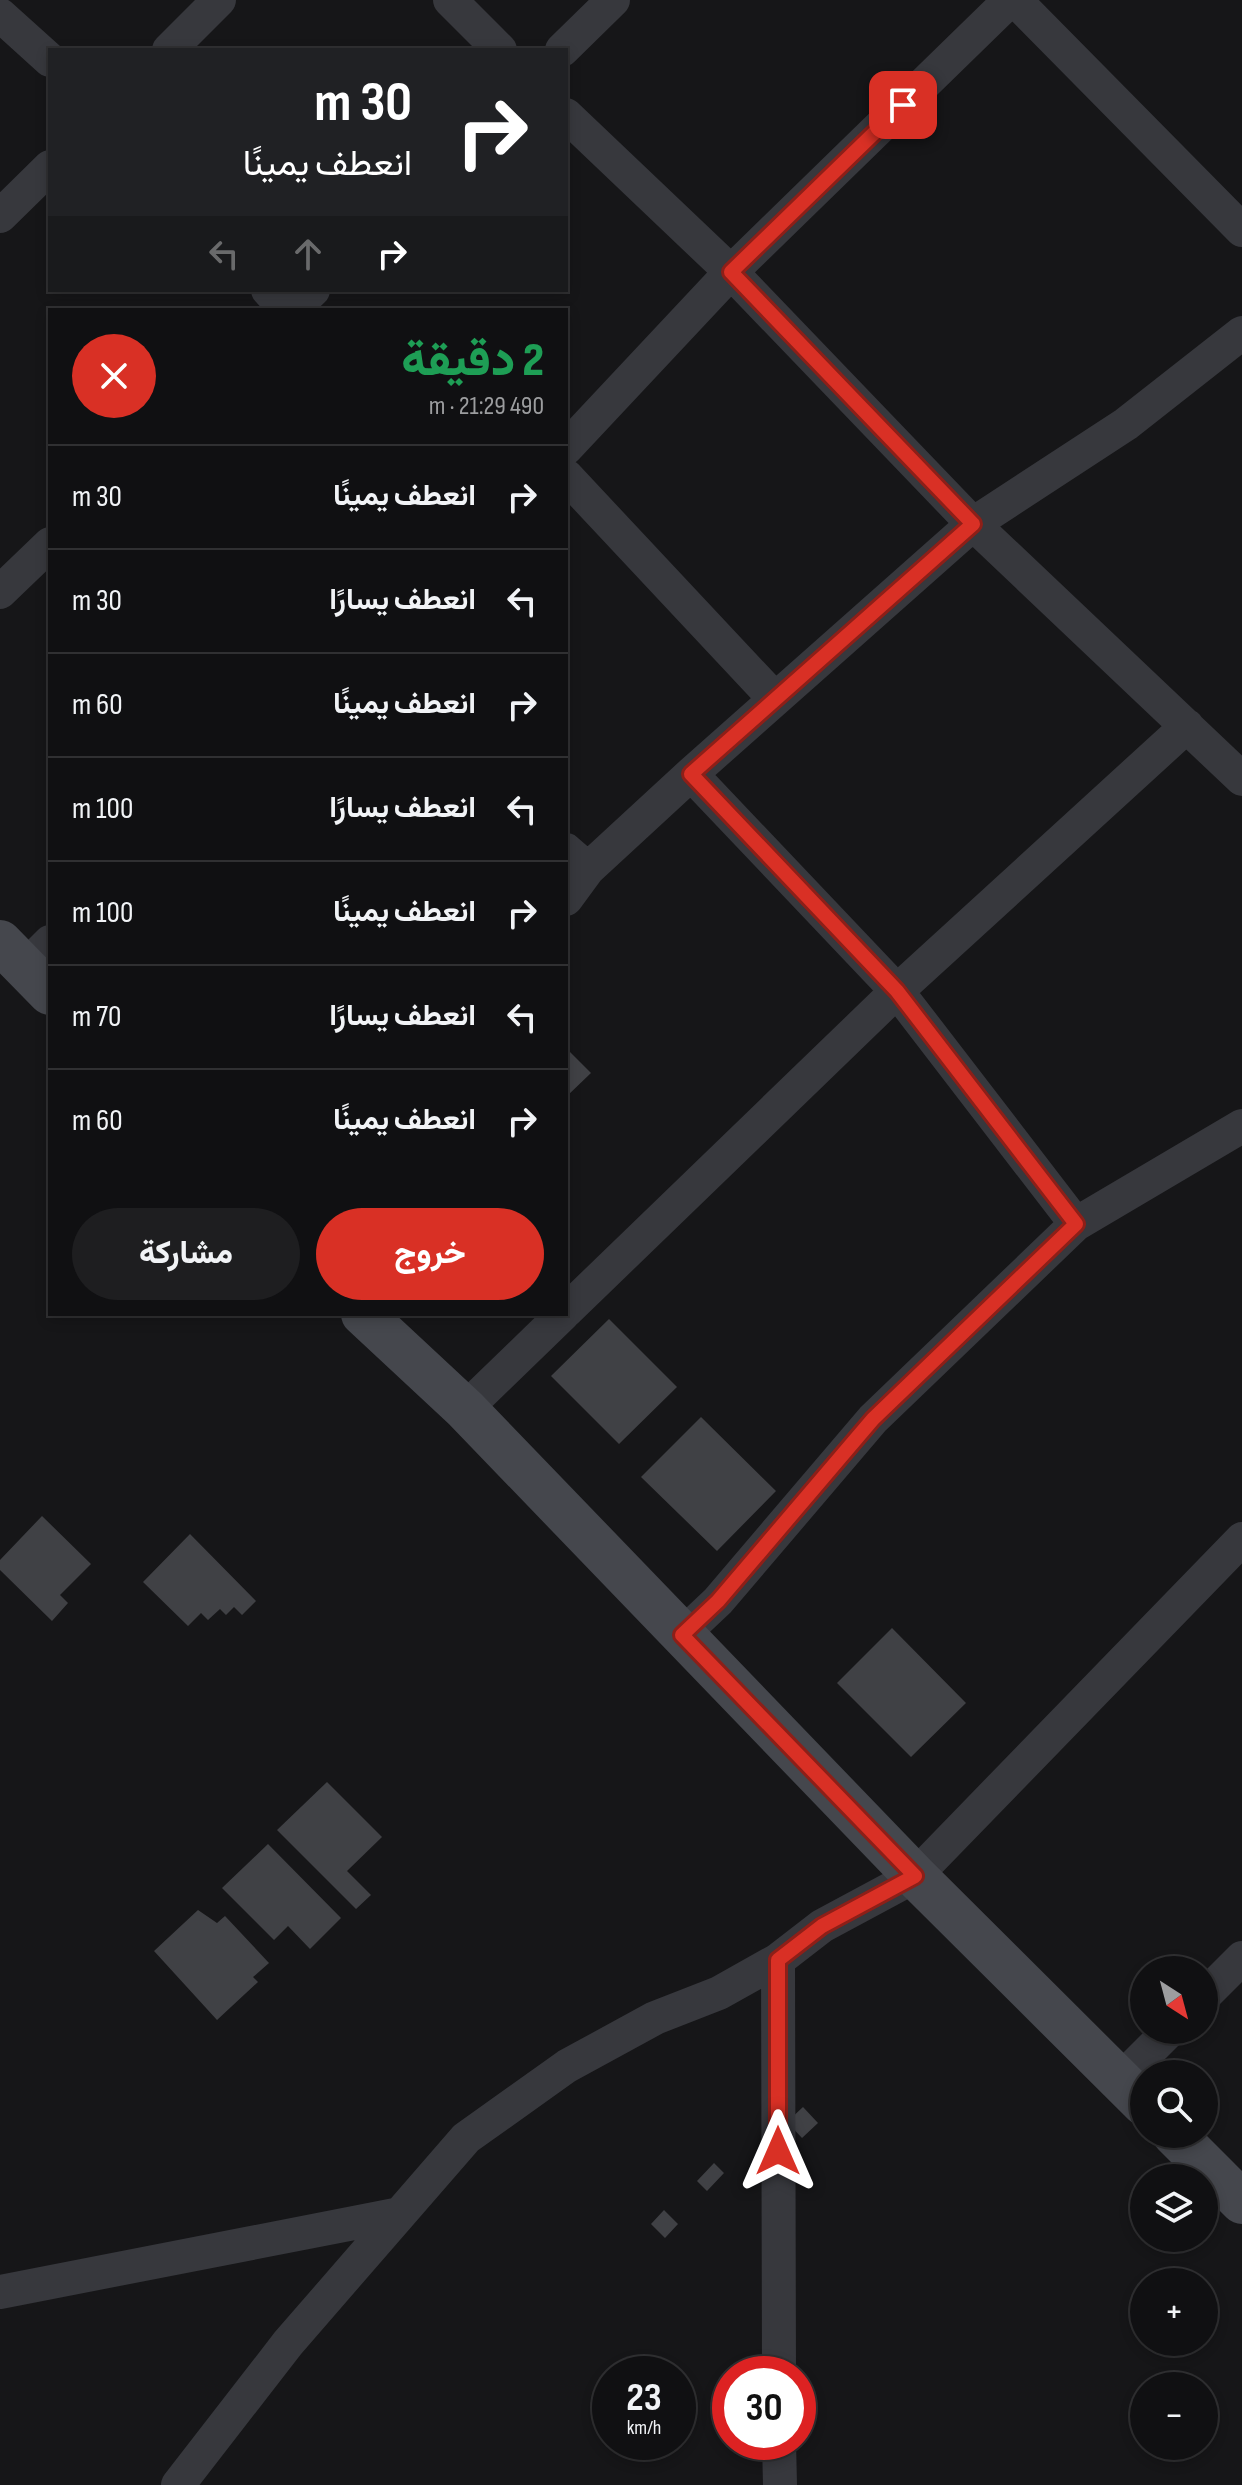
<!DOCTYPE html>
<html lang="ar">
<head>
<meta charset="utf-8">
<style>
  body { margin:0; font-family:"Sofia Sans Condensed",Vazirmatn,sans-serif; background:#1e1e20; color:#f1f3f6; direction:rtl; height:100vh; display:flex; flex-direction:column; font-size:30px; white-space:nowrap }
  * { box-sizing:border-box; margin:0 }
  p { font-size:26px; color:#9c9d9f }
  .icon { flex:none; width:44px; height:44px; fill:none; stroke:currentColor; stroke-width:2; stroke-linecap:round; stroke-linejoin:round }
  .map { position:relative; flex:1; overflow:hidden; direction:ltr }
  .drawer { position:absolute; left:48px; top:308px; width:520px; height:1008px; display:flex; flex-direction:column; background:#101012; border-radius:0px; box-shadow:0 4px 12px #0003,0 0 0 2px #303032; direction:rtl }
  .drawer>* { flex:none }
  .top-card { position:absolute; left:48px; top:48px; width:520px; height:244px; border-radius:0px; box-shadow:0 4px 12px #0003,0 0 0 2px #303032; direction:rtl; background:#202124; color:#fff; overflow:hidden }
  .needle { width:52px; rotate:144deg }
  .controls { position:absolute; left:1130px; top:1956px; display:grid; gap:16px }
  .controls a { display:grid; place-items:center; width:88px; height:88px; border-radius:50%; background:#101012; box-shadow:0 4px 12px #0003,0 0 0 2px #303032; font-size:40px }
  .speed { position:absolute; left:592px; top:2356px; display:flex; gap:16px; font-size:40px; font-weight:700; text-align:center }
  .speed>* { display:grid; place-content:center; width:104px; height:104px; border-radius:50%; background:#101012; box-shadow:0 4px 12px #0003,0 0 0 2px #303032; line-height:1 }
  .speed small { font-size:20px; font-weight:400 }
  .speed .limit { border:12px solid #d22; background:#fff; color:#111 }
  .pin { position:absolute; display:grid; place-items:center; width:68px; height:68px; color:#fff; margin:-34px; border-radius:16px; box-shadow:0 4px 12px #0006 }
  .me { position:absolute; width:88px; margin:-44px; rotate:0deg; stroke-linejoin:round; filter:drop-shadow(0 0 6px #0008) }
  .turn { display:flex; align-items:center; gap:28px; height:168px; padding:0 24px; font-size:36px }
  .turn .icon { width:104px; height:104px; stroke-width:2.5 }
  .turn b { display:block; font-size:56px; line-height:68px }
  .lanes { display:flex; align-items:center; height:76px; padding:0 24px; background:#0003; justify-content:center; gap:40px; direction:ltr }
  .lanes .off { opacity:.35 }
  .round { display:grid; place-items:center; flex:none; width:84px; height:84px; border-radius:42px; background:#1e1e20 }
  .head { display:flex; align-items:center; justify-content:space-between; height:136px; padding:0 24px }
  h1 { font-size:48px; font-weight:800; line-height:60px; color:#1e9e55 }
  .button { display:flex; gap:16px; margin-top:auto; padding:16px 24px }
  .button a { flex:1; height:92px; border-radius:48px; background:#d93025; color:#fff; font-size:32px; font-weight:800; line-height:92px; text-align:center }
  .button a+a { background:#1e1e20; color:#f1f3f6 }
  ul { padding:0; list-style:none }
  li { display:flex; align-items:center; gap:24px; height:104px; padding:0 24px; border-top:2px solid #303032 }
  li div { flex:1 }
  li b { display:block; font-size:30px }
  li em { font-style:normal }
  .map>svg:first-child { display:block }
  .building { fill:#404145 }
  .lines { fill:none; stroke-linecap:round; stroke-linejoin:round }
  .street { stroke:#37383d; stroke-width:34 }
  .secondary { stroke:#45474d; stroke-width:44 }
  .route-casing { stroke:#8d1f18; stroke-width:20 }
  .route { stroke:#d93025; stroke-width:14 }
</style>
</head>
<body>
<div class="map">
<svg width="1242" height="2485" viewBox="0 0 1242 2485">
  <rect width="100%" height="100%" fill="#161618"/>
  <path class="building" d="M566 1048 591 1073 566 1097Z
    M609 1319 677 1387 619 1444 551 1376Z
    M701 1417 776 1491 717 1551 641 1477Z
    M42 1516 91 1564 60 1595 68 1603 52 1621 0 1570V1560Z
    M190 1534 256 1601 242 1615 234 1607 226 1615 220 1609 208 1620 201 1613 188 1626 143 1582Z
    M892 1628 966 1703 911 1757 837 1683Z
    M327 1782 382 1837 347 1871 371 1895 356 1909 277 1830Z
    M268 1844 341 1918 310 1949 288 1926 274 1940 222 1888Z
    M198 1910 217 1923 225 1916 269 1963 253 1977 258 1982 217 2020 154 1951Z
    M803 2107 818 2123 802 2138 787 2122Z
    M714 2163 724 2173 707 2191 697 2181Z
    M664 2210 678 2224 665 2238 651 2224Z"/>
  <g class="lines">
    <path class="street" d="M450 0 500 50
      M1015 0 1242 230
      M0 15 50 60
      M169 50 219 0
      M562 50 613 0
      M566 115 731 272 973 524 1242 779
      M0 216 50 167
      M268 290 286 310
      M292 310 313 290
      M566 448 731 272 1010 0
      M566 476 775 699
      M0 592 50 544
      M691 774 897 991 1076 1224
      M566 850 588 869
      M566 899 588 869 691 774 973 524 1126 424 1242 333
      M25 967 50 942
      M566 1311 897 991 1187 726
      M465 1409 563 1314
      M682 1635 718 1601 873 1419 1076 1224 1242 1126
      M778 1960 779 2374
      M1204 1996 1242 1958
      M1120 2080 1170 2030
      M0 2292 395 2215
      M779 2442 780 2485
      M178 2485 288 2343 466 2138 567 2066 655 2018 719 1993 778 1960 822 1926 915 1876 1242 1539"/>
    <path class="secondary" d="M0 942 50 993
      M363 1314 465 1409 915 1876 1144 2104
      M1174 2134 1242 2202"/>
  </g>
  <g class="lines">
    <g class="route-casing">
      <path id="route" d="M778 2151V1960L822 1926 915 1876 682 1635 718 1601 873 1419 1076 1224 897 991 691 774 973 524 731 272 903 105"/>
    </g>
    <use href="#route" class="route"/>
  </g>
</svg>
<div class="controls">
<a><svg class="needle" viewBox="-14 -14 28 28"><path d="M0-13l5 13h-10z" fill="#e53935"/><path d="M0 13l5-13h-10z" fill="#9c9d9f"/></svg></a>
<a><svg class="icon" aria-label="search" viewBox="0 0 24 24"><circle cx="10" cy="10" r="6"/><path d="M15 15l6 6"/></svg></a>
<a><svg class="icon" aria-label="layers" viewBox="0 0 24 24"><path d="M12 4l9 5-9 5-9-5zM3 14l9 5 9-5"/></svg></a>
<a>+</a>
<a>−</a>
</div>
<div class="speed"><div>23<small>km/h</small></div><div class="limit">30</div></div>
<div class="pin" style="left:903px;top:105px;background:#d93025"><svg class="icon" aria-label="arrive" viewBox="0 0 24 24"><path d="M6 21V4h12l-3 4 3 4H6"/></svg></div>
<svg class="me" style="left:778px;top:2151px" viewBox="-20 -20 40 40"><path d="M0-17L14 15 0 8-14 15z" fill="#d93025" stroke="#fff" stroke-width="4"/></svg>
<div class="top-card">
<div class="turn"><svg class="icon" aria-label="right" viewBox="0 0 24 24"><path d="M7 20v-9h11M14 6l5 5-5 5"/></svg><div><b>30 m</b>انعطف يمينًا</div></div>
<div class="lanes"><svg class="icon off" aria-label="left" viewBox="0 0 24 24"><path d="M17 20v-9H6M10 6l-5 5 5 5"/></svg><svg class="icon off" aria-label="ahead" viewBox="0 0 24 24"><path d="M12 20V5M6 11l6-6 6 6"/></svg><svg class="icon" aria-label="right" viewBox="0 0 24 24"><path d="M7 20v-9h11M14 6l5 5-5 5"/></svg></div>
</div>
<section class="drawer">
<div class="head"><div><h1>2 دقيقة</h1><p>490 m · 21:29</p></div><a class="round" style="background:#d93025;color:#fff"><svg class="icon" aria-label="close" viewBox="0 0 24 24"><path d="M6 6l12 12M18 6L6 18"/></svg></a></div>
<ul>
<li><svg class="icon" aria-label="right" viewBox="0 0 24 24"><path d="M7 20v-9h11M14 6l5 5-5 5"/></svg><div><b>انعطف يمينًا</b></div><em>30 m</em></li>
<li><svg class="icon" aria-label="left" viewBox="0 0 24 24"><path d="M17 20v-9H6M10 6l-5 5 5 5"/></svg><div><b>انعطف يسارًا</b></div><em>30 m</em></li>
<li><svg class="icon" aria-label="right" viewBox="0 0 24 24"><path d="M7 20v-9h11M14 6l5 5-5 5"/></svg><div><b>انعطف يمينًا</b></div><em>60 m</em></li>
<li><svg class="icon" aria-label="left" viewBox="0 0 24 24"><path d="M17 20v-9H6M10 6l-5 5 5 5"/></svg><div><b>انعطف يسارًا</b></div><em>100 m</em></li>
<li><svg class="icon" aria-label="right" viewBox="0 0 24 24"><path d="M7 20v-9h11M14 6l5 5-5 5"/></svg><div><b>انعطف يمينًا</b></div><em>100 m</em></li>
<li><svg class="icon" aria-label="left" viewBox="0 0 24 24"><path d="M17 20v-9H6M10 6l-5 5 5 5"/></svg><div><b>انعطف يسارًا</b></div><em>70 m</em></li>
<li><svg class="icon" aria-label="right" viewBox="0 0 24 24"><path d="M7 20v-9h11M14 6l5 5-5 5"/></svg><div><b>انعطف يمينًا</b></div><em>60 m</em></li>
</ul>
<div class="button"><a>خروج</a><a>مشاركة</a></div>
</section>
</div>
</body>
</html>
